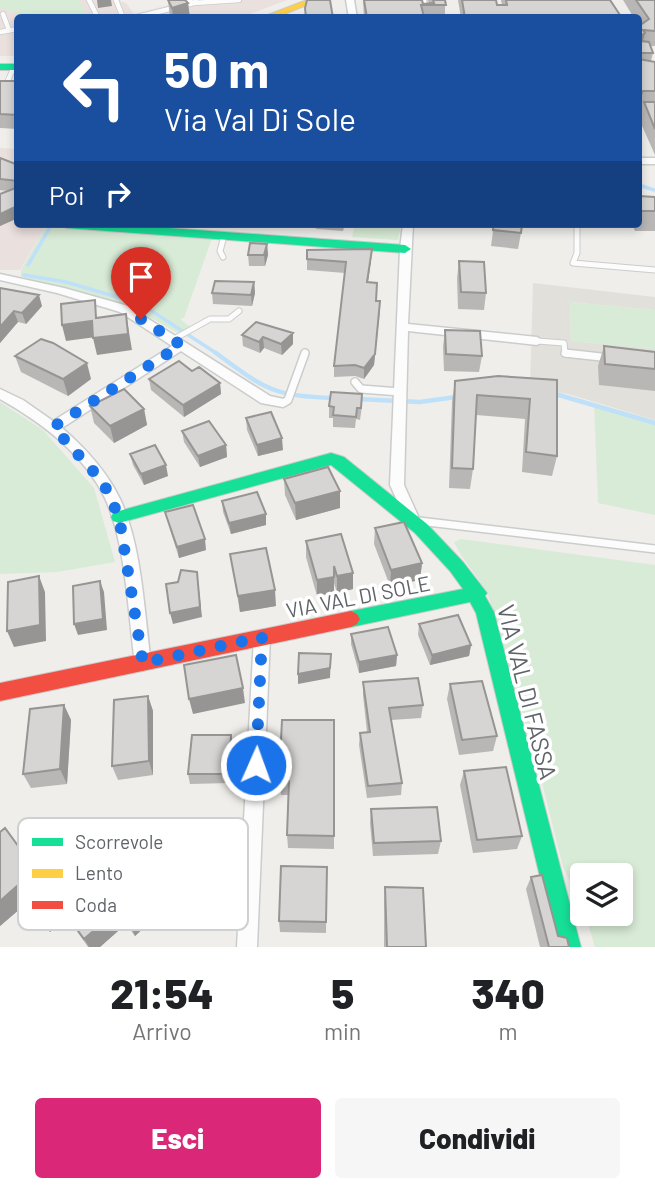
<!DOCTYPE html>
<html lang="it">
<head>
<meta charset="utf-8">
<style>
  body { margin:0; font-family:Barlow,sans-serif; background:#f6f6f6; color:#202124; height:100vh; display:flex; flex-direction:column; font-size:26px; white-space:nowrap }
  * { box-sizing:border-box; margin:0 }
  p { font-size:23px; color:#757577 }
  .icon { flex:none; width:38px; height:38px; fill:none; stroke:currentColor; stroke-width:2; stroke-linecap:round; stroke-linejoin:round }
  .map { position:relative; height:947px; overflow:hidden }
  .sheet { display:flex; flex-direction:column; background:#fff; flex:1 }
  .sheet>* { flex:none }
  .banner { position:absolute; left:14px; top:14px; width:628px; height:214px; border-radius:7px; box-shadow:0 4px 10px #0003; background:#1a4fa0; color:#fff; overflow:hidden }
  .fabs { position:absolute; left:570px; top:863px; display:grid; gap:14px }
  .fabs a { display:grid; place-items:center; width:63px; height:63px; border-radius:7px; background:#fff; box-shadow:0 4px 10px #0003; font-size:35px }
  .pin { position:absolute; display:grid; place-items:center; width:60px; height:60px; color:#fff; margin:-72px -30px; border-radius:50% 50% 50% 0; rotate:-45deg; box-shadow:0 0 7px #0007 }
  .pin .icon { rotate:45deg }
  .me { position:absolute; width:77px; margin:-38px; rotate:2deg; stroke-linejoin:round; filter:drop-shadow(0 0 5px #0008) }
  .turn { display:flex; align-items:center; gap:24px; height:147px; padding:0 35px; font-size:32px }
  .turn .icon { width:91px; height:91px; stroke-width:2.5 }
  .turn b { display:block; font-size:49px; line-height:60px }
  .then { display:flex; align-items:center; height:66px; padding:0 35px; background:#0003; gap:14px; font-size:26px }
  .eta { display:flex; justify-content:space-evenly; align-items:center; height:119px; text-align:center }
  .eta b { font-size:42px; font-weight:800; line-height:49px }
  .cta { display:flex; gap:14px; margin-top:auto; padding:14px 35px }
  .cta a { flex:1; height:80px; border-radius:7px; background:#db2777; color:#fff; font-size:28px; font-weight:800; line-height:80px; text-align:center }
  .cta a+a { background:#f6f6f6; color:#202124 }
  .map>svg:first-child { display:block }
  .education { fill:#e2e0da }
  .medical { fill:#eae0de }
  .green { fill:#d8ebd6 }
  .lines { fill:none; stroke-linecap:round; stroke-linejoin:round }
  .stream-far1 { stroke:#bfe0f9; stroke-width:3.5 }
  .stream { stroke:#bfe0f9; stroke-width:4.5 }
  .lane-far2-casing { stroke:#cbcccc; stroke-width:6 }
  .lane-far1-casing { stroke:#cbcccc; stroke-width:7 }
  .lane-casing { stroke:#cbcccc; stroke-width:10 }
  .street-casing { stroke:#cbcccc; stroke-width:3 }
  .fast-casing { stroke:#cacacb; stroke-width:2 }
  .slow-casing { stroke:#cacacb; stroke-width:2 }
  .jam-casing { stroke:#cacacb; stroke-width:2 }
  .lane-far2 { stroke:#fdfcfc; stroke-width:4.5 }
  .lane-far1 { stroke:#fdfcfc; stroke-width:5 }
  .lane { stroke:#fdfcfc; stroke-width:7 }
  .street { fill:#fdfcfc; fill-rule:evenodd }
  .fast { fill:#16e098; fill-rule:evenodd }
  .slow { fill:#ffcf43; fill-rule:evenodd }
  .jam { fill:#f24e42; fill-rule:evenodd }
  .wall { fill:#b8b7b5 }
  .shaded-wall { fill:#969594 }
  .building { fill:#d6d5d3; stroke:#969594; stroke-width:2 }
  .route { stroke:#1a73e8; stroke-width:12; stroke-dasharray:0 21.6 }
  .labels { text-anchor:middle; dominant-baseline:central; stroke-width:7; stroke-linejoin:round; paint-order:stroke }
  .street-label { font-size:21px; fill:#5f6368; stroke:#fff }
  .near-street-label { font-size:24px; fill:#5f6368; stroke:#fff }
  .key { fill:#fff; stroke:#cfd0d2; stroke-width:2 }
  .key-label { font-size:19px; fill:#5f6368 }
</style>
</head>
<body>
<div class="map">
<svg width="655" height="947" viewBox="0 0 655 947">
  <rect width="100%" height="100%" fill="#efeeea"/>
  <path class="education" d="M533 283 655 297V310L570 302 571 341 655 349V420L568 394 530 387Z"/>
  <path class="medical" d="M79 0H122L119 1 126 3 134 14 180 2 176 0H287L239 18 88 17Z
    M0 7 15 10 18 17 17 56H0Z
    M0 148 17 149 18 224H47L20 270H0Z"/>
  <path class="green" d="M0 0H79L88 17H18L15 11H7L0 7Z
    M47 224 212 238 184 318 180 319 190 327 178 333 128 305 21 277V270Z
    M355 224H401L398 240 352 237Z
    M570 302 655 310V349L571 341Z
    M0 402 43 430 94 488 115 562 57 572 0 574Z
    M594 403 655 420V515L598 503Z
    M461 539 655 565V947H595L585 914H621V875H583V907L563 867 536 758 488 595C478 576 463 561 454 542Z"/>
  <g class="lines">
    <path class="stream-far1" d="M639 185 654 190
      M28 265 52 224
      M24 275 66 282 141 304 219 355"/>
    <path class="stream" d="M216 353C265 389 272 396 334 398
      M552 393 655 423
      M357 399 420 402 456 397"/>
    <g class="lane-far2-casing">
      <path id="lane-far2" d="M89 0 98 18
        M116 0 123 18
        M196 1 194 3 239 0
        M3 14 9 30
        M133 18 194 3 184 0
        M0 32 18 29
        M5 87 14 67"/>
    </g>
    <g class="lane-far1-casing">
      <path id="lane-far1" d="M577 224V253L573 263 655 270
        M223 257 220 251 224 236
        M174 339 210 319H229L239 311
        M537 341 564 343 565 354 577 355
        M304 355 305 352"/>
    </g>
    <g class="lane-casing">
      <path id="lane" d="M565 353 610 358
        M355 382 361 389 400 392
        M283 403 288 400 305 353
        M419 521 655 549"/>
    </g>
    <g class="street-casing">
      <path id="street" d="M346 0H354L357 18H349Z
        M418 0H426L431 18H423Z
        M639 158H655V164H639Z
        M403 224H413L408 324 537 337 543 341 537 345 408 331 404 485 418 516 416 520H406L390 485 400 249Z
        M0 274 64 288 128 306 270 396 288 400 290 403 283 407 261 403 181 351 62 428C85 448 106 470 120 499 142 546 144 611 151 663L149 668 143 670 137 668 135 663C128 613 126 543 105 498 84 454 41 422 0 399V389L23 400 53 421 172 346 120 312 57 293 0 280Z
        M262 630 268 632 270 637 257 947H237L254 637 256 632Z"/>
    </g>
    <g class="fast-casing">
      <path id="fast" d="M0 64H18V70H0Z
        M60 224H114L405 245 411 249 405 253 66 228Z
        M331 453 344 457 427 524 463 562 487 593 485 596 494 612 581 947H557L476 613 470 602 351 627 345 624 342 619 345 614 351 611 463 589 450 571 415 533 331 465 119 523 113 521 111 517 113 513 119 511Z"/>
    </g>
    <g class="slow-casing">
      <path id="slow" d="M307 0H319L274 18H260Z"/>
    </g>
    <g class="jam-casing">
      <path id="jam" d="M351 611 357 614 360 619 357 624 351 627 0 701V683Z"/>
    </g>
    <use href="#lane-far2" class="lane-far2"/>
    <use href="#lane-far1" class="lane-far1"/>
    <use href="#lane" class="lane"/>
    <use href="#street" class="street"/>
    <use href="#fast" class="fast"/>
    <use href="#slow" class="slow"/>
    <use href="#jam" class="jam"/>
  </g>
  <path class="wall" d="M168 0 188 3 190 18H170Z
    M363 0H422L423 4H429L428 0H445V18H364Z
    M458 0H496L497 5H502L501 0H610L622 18H461Z
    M623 0H655V46H650L653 53 651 61 655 62V155L639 119 642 107 639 108V26H640L639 18H634Z
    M0 81H18V129L0 128Z
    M0 158 18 165V218L0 226V194L9 191 0 190Z
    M639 196 655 197V231H635L632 224H639Z
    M246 224H268L267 226Z
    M316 224H345L343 231 316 229Z
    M494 224 521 233 518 249 491 246Z
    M267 244 268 255 265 266H249L248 255Z
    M307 250 371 260 368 282 380 312 374 365 364 379 355 376 334 377V366L345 273 307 270Z
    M459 261 486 293 484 310 458 309 457 278Z
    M254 282 255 293 252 306 213 304 212 293Z
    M0 288 42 306 26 324 18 322 0 343Z
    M256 322 293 344 282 355 264 348 260 353 243 346 242 335Z
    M445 330 482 356 479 372 444 371 443 347Z
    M604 346 655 352V391L599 385 598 366Z
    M15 356 91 379 68 396 21 372Z
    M192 371 220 383 221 394 184 417 151 390 149 379Z
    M557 380V456L552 476 522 472 525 419 476 415 473 469 470 489 449 488 452 401 455 381Z
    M90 406 144 409 147 425 114 443 94 423Z
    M329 406H362L360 420 356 419 355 428 333 427V418H329Z
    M246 418 283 450 258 456 247 430Z
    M182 431 226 445 227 457 200 467 184 442Z
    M130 454 168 476 144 485 133 465Z
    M284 479 340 491V508L296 520 285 495Z
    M222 501 266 514V525L231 534 223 512Z
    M165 512 206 550 179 558 168 523Z
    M375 528 422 563 420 580 390 586 374 544Z
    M341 534 353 589 337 593 334 583V593L317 596 306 557V541Z
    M230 554 276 606 240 612Z
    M419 624 471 645 469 656 430 665 418 635Z
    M351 634 397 655 396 666 359 673 351 644Z
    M363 682 423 705 421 718 391 720 402 783 401 795 367 798 359 745 360 733 367 732 363 695Z
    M450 684 497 736 493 751 459 755 447 699Z
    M148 696 153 711V775L118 780 112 766Z
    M64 705 71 720 67 784 31 788 23 774Z
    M334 720V849L288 848 287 835 288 795H281L279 781Z
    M231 735 233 745 231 783 190 784 188 774Z
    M464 771 522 836 517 849 473 853 460 785Z
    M371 809 441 841 438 854 373 856 370 823Z
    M0 832 24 854 73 875 103 879 159 861 226 854 230 871 184 914 173 901 135 936 126 924 100 947H88L67 917 50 932 28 902 0 926Z
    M327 867 326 933 280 932 279 921Z
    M531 877 558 936 569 947H540L526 889Z
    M385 887 426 947H384V902Z"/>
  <path class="shaded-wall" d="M97 0H111L112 6 98 8Z
    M188 3 190 18H173L172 8Z
    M645 33 641 48 640 36Z
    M643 91 639 108 640 95Z
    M18 205V218L0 226V214Z
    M267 244 268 255 265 266 264 255Z
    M372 249 371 260 366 293 367 282Z
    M254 282 255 293 252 306 251 295Z
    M39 295 42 306 26 324 22 313Z
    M380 301 374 365 364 379V368Z
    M14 311 18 322 0 343V327Z
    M126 314 132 350 97 355 93 338Z
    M92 321 96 337 66 341 62 325Z
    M293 333V344L282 355 281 344Z
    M263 337 264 348 260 353 259 342Z
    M87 363 91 379 68 396 63 379Z
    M220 383 221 394 184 417 183 405Z
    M144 409 147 425 114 443 110 426Z
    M282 438 283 450 258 456 257 445Z
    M226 445 227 457 200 467 198 456Z
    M166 465 168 476 144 485 141 474Z
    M340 491V508L296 520 295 503Z
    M266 514V525L231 534 229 523Z
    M205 539 206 550 179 558 177 547Z
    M422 563 420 580 390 586 391 570Z
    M334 566V593L317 596V580Z
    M197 572 202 617 173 624 170 613Z
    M353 573V589L337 593V576Z
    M39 576 45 592 46 641 14 647 7 631Z
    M100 581 104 592 107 630 78 635 74 624Z
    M275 590 276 606 240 612 238 596Z
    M471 645 469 656 430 665 432 655Z
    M331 654 330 678 298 684V674Z
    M397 655 396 666 359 673V662Z
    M243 688 245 703 193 714 189 699Z
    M148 696 153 711V775L149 761Z
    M64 705 71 720 67 784 60 769Z
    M231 735 233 745 231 783 229 774Z
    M226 854 230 871 184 914 179 899Z
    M167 885 173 901 135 936 128 921Z
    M17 886 28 902 0 926V901Z
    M57 902 67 917 50 932 40 917Z
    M119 909 126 924 100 947H89L84 939Z"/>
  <path class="building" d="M168 0H185L188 3 172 8Z
    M307 0H330L333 18H306L305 8Z
    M364 0H422L423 4 434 3 433 0H445L446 5H421L424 17 367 18Z
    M462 0H496L497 5H507L506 0H610L622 18H465Z
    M636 0H655V31L643 30 645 33 640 36 641 41 649 42 653 53H641L639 58V26L649 19Z
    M639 59 655 62V91H643L640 95 639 92Z
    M0 81H18V115L0 114Z
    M644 102H655V129Z
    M0 158 18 165V181L0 179Z
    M18 187V205L13 208 0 214V194Z
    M639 196 655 197V211H640L639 207Z
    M494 224H522L521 233 493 230Z
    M250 243 267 244 264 255H248Z
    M372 249 367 282 377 283 376 301H380L375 354 364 368 355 365 334 366 346 262 307 259V250Z
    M459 261 484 262 486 293 461 292Z
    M215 281 254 282 251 295 212 293Z
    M0 288 39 295 22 313 14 311 0 327Z
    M95 300 96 318 126 314 128 334 93 338 92 321 62 325 61 304Z
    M256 322 293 333 281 344 263 337 259 342 242 335Z
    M445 330 480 331 482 356 446 354Z
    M41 339 53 343 87 363 63 379 15 356Z
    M604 346 655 352V369L605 364Z
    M179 361 192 371 199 367 220 383 183 405 149 379Z
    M498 376 557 380V456L526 452 530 399 477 395 473 469 452 468 455 381Z
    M124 389 144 409 110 426 90 406Z
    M331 392 362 394 361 408H357L356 417 333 415 334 407 329 406Z
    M271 412 282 438 257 445 246 418Z
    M209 421 226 445 198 456 182 431Z
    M155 445 166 465 141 474 130 454Z
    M328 467 340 491 295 503 284 479Z
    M257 492 266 514 229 523 222 501Z
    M193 505 205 539 177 547 165 512Z
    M404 522 422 563 391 570 375 528Z
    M341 534 353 573 337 576 334 566V577L317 580 306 541Z
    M266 548 275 590 238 596 230 554Z
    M181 570 197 572 200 607 170 613 166 584 178 582Z
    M39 576 40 625 7 631 8 582Z
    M100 581 103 619 74 624 73 586Z
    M458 615 471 645 432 655 419 624Z
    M388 627 397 655 359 662 351 634Z
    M299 653 331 654 330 668 298 674Z
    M236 655 243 688 189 699 184 665Z
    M418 678 423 705 389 708 402 783 368 786 360 733 370 732 363 682Z
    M482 681 497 736 462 740 450 684Z
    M148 696 149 761 112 766 114 700Z
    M64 705 60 769 23 774 30 709Z
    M282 720H334V836L287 835 289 781H279Z
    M192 735H231L229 774H188Z
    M506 767 522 836 477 840 464 771Z
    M437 807 441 841 374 843 371 809Z
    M200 825 226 854 179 899 167 885 128 921 119 909 84 939 57 902 40 917 17 886 0 901V832L5 828 24 854 44 838 73 875 90 862 103 879 144 844 159 861Z
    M281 866 327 867 326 922 279 921Z
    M542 875 558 936 567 938 569 947H549L531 877Z
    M385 887 423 888 426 947H387Z"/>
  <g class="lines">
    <path class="route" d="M141 319 181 345 53 427 103 482 119 517 143 663 262 637 256 765"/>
  </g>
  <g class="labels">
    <g class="street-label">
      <text transform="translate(358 596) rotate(-11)">VIA VAL DI SOLE</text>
    </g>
    <g class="near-street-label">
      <text transform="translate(528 692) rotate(76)">VIA VAL DI FASSA</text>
    </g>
  </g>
  <rect x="18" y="818" width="230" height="112" rx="10" class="key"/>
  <rect x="32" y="838" width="31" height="8" fill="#16e098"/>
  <rect x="32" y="869" width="31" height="9" fill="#ffcf43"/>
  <rect x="32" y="901" width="31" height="8" fill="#f24e42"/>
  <g class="key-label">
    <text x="75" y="849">Scorrevole</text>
    <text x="75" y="880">Lento</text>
    <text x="75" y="912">Coda</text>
  </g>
</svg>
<div class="fabs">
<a><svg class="icon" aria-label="layers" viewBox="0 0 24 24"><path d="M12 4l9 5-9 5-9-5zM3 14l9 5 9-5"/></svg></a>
</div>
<div class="pin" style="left:141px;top:319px;background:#d93025"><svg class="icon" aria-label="arrive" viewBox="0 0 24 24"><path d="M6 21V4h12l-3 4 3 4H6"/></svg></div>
<svg class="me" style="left:256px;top:765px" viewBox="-20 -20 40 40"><circle r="17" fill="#1a73e8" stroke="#fff" stroke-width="3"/><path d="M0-11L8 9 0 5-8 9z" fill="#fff"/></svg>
<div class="banner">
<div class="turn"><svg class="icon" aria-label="left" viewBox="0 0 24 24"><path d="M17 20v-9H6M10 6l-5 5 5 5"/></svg><div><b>50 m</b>Via Val Di Sole</div></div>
<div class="then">Poi<svg class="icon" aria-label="right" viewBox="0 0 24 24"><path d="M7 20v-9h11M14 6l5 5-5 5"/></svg></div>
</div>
</div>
<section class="sheet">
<div class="eta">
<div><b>21:54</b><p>Arrivo</p></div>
<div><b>5</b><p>min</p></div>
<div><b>340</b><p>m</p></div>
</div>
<div class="cta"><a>Esci</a><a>Condividi</a></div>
</section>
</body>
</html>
